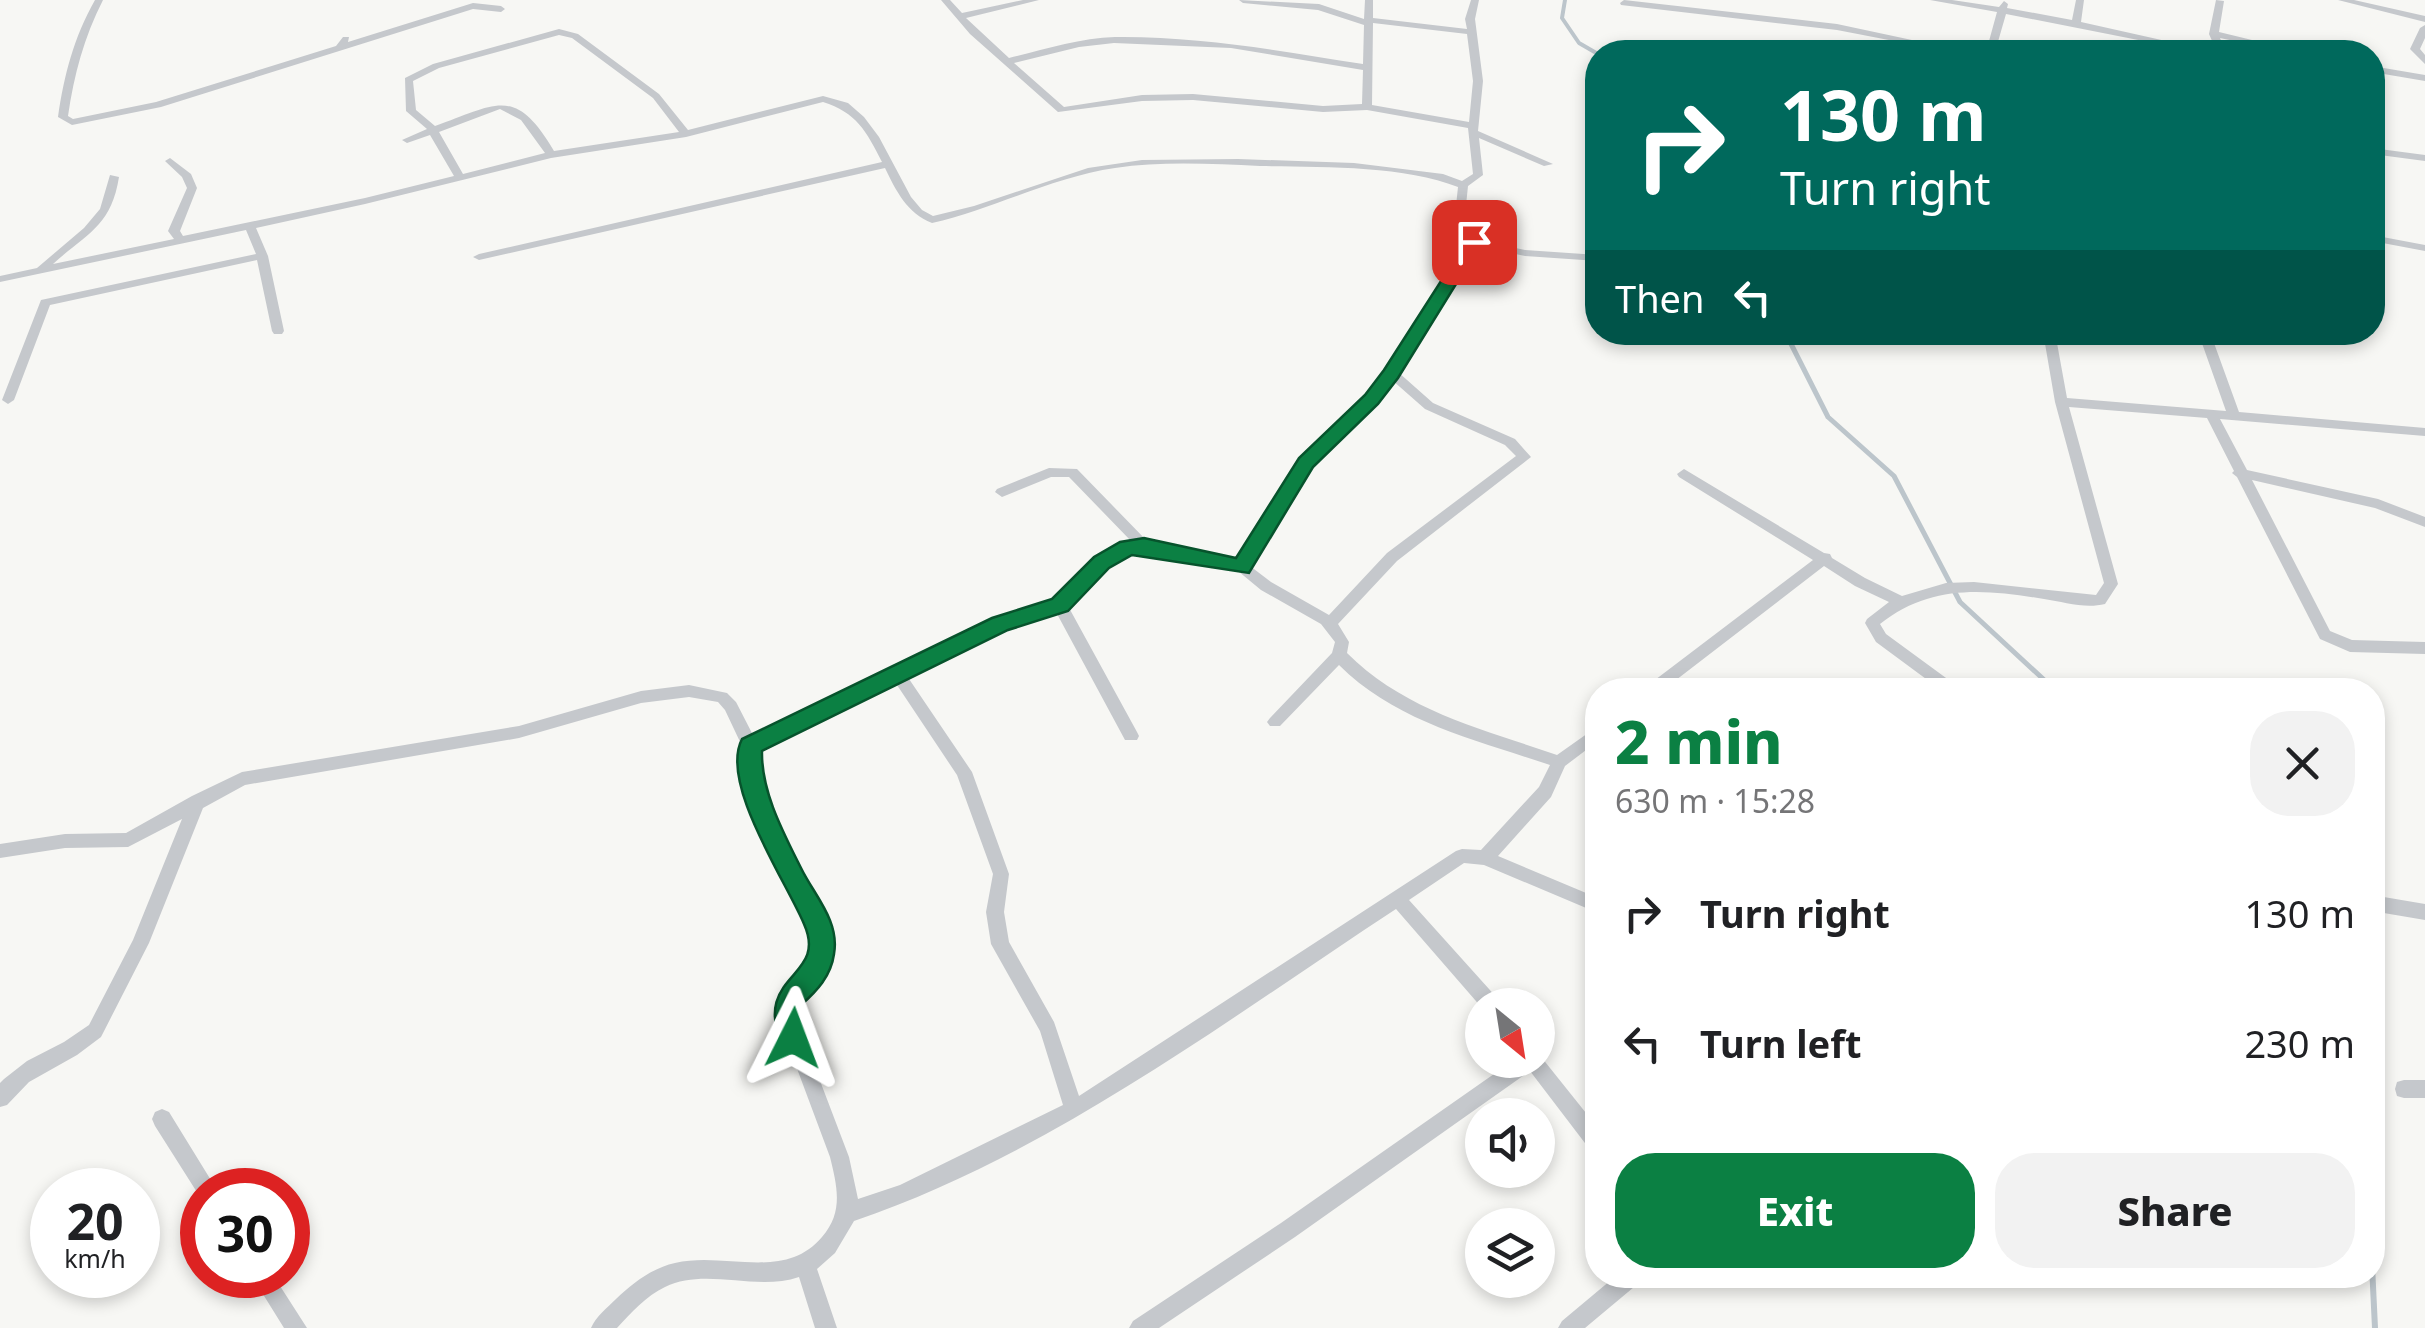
<!DOCTYPE html>
<html lang="en">
<head>
<meta charset="utf-8">
<style>
  body { margin:0; font-family:"Noto Sans",sans-serif; background:#f2f2f2; color:#202124; height:100vh; display:flex; flex-direction:column; font-size:38px; white-space:nowrap }
  * { box-sizing:border-box; margin:0 }
  p { font-size:32px; color:#757577 }
  .icon { flex:none; width:55px; height:55px; fill:none; stroke:currentColor; stroke-width:2; stroke-linecap:round; stroke-linejoin:round }
  .map { position:relative; flex:1; overflow:hidden }
  .sheet { position:absolute; left:1585px; top:678px; width:800px; height:610px; display:flex; flex-direction:column; background:#fff; border-radius:40px; box-shadow:0 5px 15px #0003 }
  .sheet>* { flex:none }
  .hud { position:absolute; left:1585px; top:40px; width:800px; height:305px; border-radius:40px; box-shadow:0 5px 15px #0003; background:#00695c; color:#fff; overflow:hidden }
  .needle { width:65px; rotate:150deg }
  .buttons { position:absolute; left:1465px; top:988px; display:grid; gap:20px }
  .buttons a { display:grid; place-items:center; width:90px; height:90px; border-radius:50%; background:#fff; box-shadow:0 5px 15px #0003; font-size:50px }
  .speed { position:absolute; left:30px; top:1168px; display:flex; gap:20px; font-size:50px; font-weight:700; text-align:center }
  .speed>* { display:grid; place-content:center; width:130px; height:130px; border-radius:50%; background:#fff; box-shadow:0 5px 15px #0003; line-height:1 }
  .speed small { font-size:25px; font-weight:400 }
  .speed .limit { border:15px solid #d22; background:#fff; color:#111 }
  .pin { position:absolute; display:grid; place-items:center; width:85px; height:85px; color:#fff; margin:-42px; border-radius:20px; box-shadow:0 5px 15px #0006 }
  .me { position:absolute; width:110px; margin:-55px; rotate:3deg; stroke-linejoin:round; filter:drop-shadow(0 0 8px #0008) }
  .turn { display:flex; align-items:center; gap:35px; height:210px; padding:0 30px; font-size:45px }
  .turn .icon { width:130px; height:130px; stroke-width:2.5 }
  .turn b { display:block; font-size:70px; line-height:85px }
  .then { display:flex; align-items:center; height:95px; padding:0 30px; background:#0003; gap:20px; font-size:38px }
  .round { display:grid; place-items:center; flex:none; width:105px; height:105px; border-radius:40px; background:#f2f2f2 }
  .summary { display:flex; align-items:center; justify-content:space-between; height:170px; padding:0 30px }
  h1 { font-size:60px; font-weight:800; line-height:75px; color:#0b8043 }
  .cta { display:flex; gap:20px; margin-top:auto; padding:20px 30px }
  .cta a { flex:1; height:115px; border-radius:40px; background:#0b8043; color:#fff; font-size:40px; font-weight:800; line-height:115px; text-align:center }
  .cta a+a { background:#f2f2f2; color:#202124 }
  ul { padding:0; list-style:none }
  li { display:flex; align-items:center; gap:30px; height:130px; padding:0 30px }
  li div { flex:1 }
  li b { display:block; font-size:38px }
  li em { font-style:normal }
  .map>svg:first-child { display:block }
  .lines { fill:none; stroke-linecap:round; stroke-linejoin:round }
  .stream-far2 { stroke:#bcc5cb; stroke-width:4 }
  .stream-far1 { stroke:#bcc5cb; stroke-width:5 }
  .stream { stroke:#bcc5cb; stroke-width:6 }
  .minor { fill:#c5c8cc; fill-rule:evenodd }
  .route { fill:#0b8043; stroke:#07532c; stroke-width:2.5 }
</style>
</head>
<body>
<div class="map">
<svg width="2425" height="1328" viewBox="0 0 2425 1328">
  <rect width="100%" height="100%" fill="#f7f7f4"/>
  <g class="lines">
    <path class="stream-far2" d="M1565 0 1562 18 1579 43 1598 54"/>
    <path class="stream-far1" d="M1785 332 1828 417 1894 476 1960 602 2055 690"/>
    <path class="stream" d="M2372 1265 2375 1328"/>
    <path class="minor" d="M95 0H103C84 37 74 75 68 116L73 119 156 102 336 46 343 37H349L348 42 473 3 501 6 505 9 501 12 473 9 161 107 72 125 58 117C64 75 74 37 95 0Z
      M941 0H950L962 13 1023 0H1039L966 18 1009 58C1043 50 1079 38 1115 37 1199 36 1281 51 1363 64L1364 25 1318 10 1243 3 1239 0 1319 4 1364 19 1365 0H1373V18L1467 29 1465 19 1471 0H1479L1475 19 1483 81 1478 131 1553 164 1544 166 1479 138 1483 175 1468 186 1465 215 1478 240 1525 250 1598 255V261L1525 256 1477 246 1398 372 1433 403 1515 439 1531 457 1397 561 1338 624 1349 642 1347 653C1405 711 1482 729 1557 755L1598 726V741L1565 766 1551 797 1498 856 1598 898V913L1484 865 1464 863 1409 900 1498 999 1501 1005H1482V1008L1396 909C1222 1023 1052 1153 854 1221L835 1253 817 1269 837 1328H815L799 1277C756 1292 706 1267 665 1287 646 1296 631 1313 617 1328H591C596 1316 607 1308 616 1299 633 1283 652 1268 675 1263 725 1251 784 1282 822 1237 844 1212 837 1186 830 1157L777 1015 782 993 805 973 812 953 811 927 783 875 741 778 742 746 725 710 718 702 689 697 641 703 519 738 245 785 203 808 149 943 101 1037 77 1055 29 1082 7 1105 0 1107V1083L4 1079 27 1061 64 1042 89 1025 133 940 182 819 128 847 65 848 0 858V844L65 834 126 833 192 796 242 772 519 726 641 691 689 685 727 693 736 702 754 737 995 620 1055 601 1096 558 1122 544 1132 542 1069 477H1051L1002 497 995 492 997 489 1049 468 1077 469 1148 542 1238 561 1301 459 1367 397 1386 370 1468 242 1455 215 1458 187C1403 165 1320 167 1260 166 1213 164 1162 161 1115 168 1053 177 993 209 932 223 907 213 896 191 885 168L479 260 473 257 479 254 882 162C867 132 856 112 823 102L686 137 551 158 365 204 256 228 268 256 284 331 282 334H274L272 331 257 260 50 305 14 400 8 404 2 400 41 300 256 254 246 230 0 282V276L37 268 84 228 100 209 110 175 119 177C111 227 87 233 53 264L174 239 168 231 187 188 182 177 165 161 170 158 191 174 197 188 180 231 183 236 365 198 454 176 430 135 407 143 402 140 427 129 406 111 405 78 433 64 559 29 578 34 659 94 688 130 823 96 848 103 864 117 879 137 911 197 922 210 933 216 974 206 1088 168 1142 160 1238 159 1354 163 1443 174 1462 181 1473 174 1468 128 1367 110 1323 112 1193 100 1142 101 1058 112 970 34ZM1373 23 1467 34 1473 81 1469 122 1372 105ZM559 35 572 38 653 98 679 132 554 151C515 85 497 104 435 126L416 110 413 81 439 68ZM1114 43 1231 48 1363 70 1362 104 1323 106 1193 94 1142 95 1064 107 1014 63 1079 47ZM500 109 521 120 545 153 463 174 439 132ZM1392 380 1425 409 1505 445 1516 456 1387 553 1329 615 1271 582 1250 566 1311 465 1375 403ZM1144 551 1238 571 1261 590 1321 624 1335 642 1332 653 1270 718 1267 722 1270 726H1280L1339 665C1396 722 1476 740 1550 765L1539 787 1481 850 1462 849 1456 851 1079 1096 1054 1022 1009 942 1004 912 1009 874 972 772 907 676 1005 628 1056 612 1125 740H1137L1139 736 1137 732 1068 606C1090 582 1110 555 1144 551ZM895 682 957 775 993 874 986 912 991 944 1040 1031 1063 1105 900 1185 858 1199 849 1157 795 1015 797 1003 818 984 821 978 830 953 829 926 798 871 757 778 758 749Z
      M1624 0 1837 24 1968 52H1951L1837 30 1621 5 1620 3Z
      M1930 0H1952L1999 7 2004 1 2008 4 2007 8 2072 20 2076 0H2084L2081 22 2215 52H2199L2006 14 1995 52H1986L1997 12Z
      M2216 0 2224 1 2219 32 2302 52H2286L2220 38 2226 52H2217L2209 34Z
      M2338 0H2354L2425 16V22Z
      M2425 25V38L2420 49 2425 55V64L2410 49 2420 28Z
      M2372 66 2425 75V81L2372 72Z
      M2372 148 2425 155V161L2372 154Z
      M2372 235 2425 245V251L2372 241Z
      M2043 332H2055L2067 398 2226 411 2198 332H2210L2239 412 2425 428V436L2220 419 2247 470 2378 499 2425 517V527L2375 508 2252 480 2330 631 2352 640 2425 642V654L2350 652 2320 639 2237 477 2232 473 2234 471 2207 418 2069 407 2118 584 2105 604C2085 609 2064 602 2044 599 1984 589 1930 584 1880 624L1886 634 1957 686 1960 690H1941L1876 642 1865 623 1867 619 1889 602 1855 586 1824 566 1663 690H1644L1647 686 1813 560 1679 477 1677 474 1684 469 1824 553 1830 554 1832 558 1865 578 1902 596 1946 583 1974 582 2096 595 2104 583 2055 402Z
      M2372 895 2425 904V920L2372 911Z
      M1538 1053 1598 1128V1153L1591 1151 1530 1071 1295 1237 1159 1328H1129L1133 1321 1281 1223 1514 1060H1538Z
      M2404 1080H2425V1098H2404L2397 1096 2395 1089 2397 1082Z
      M162 1109 169 1112 217 1190H202V1198L200 1197 155 1126 152 1119 155 1112Z
      M251 1275H273L307 1328H284Z
      M1617 1275H1643L1640 1282 1585 1328H1558L1562 1321Z"/>
  </g>
  <path class="route" d="M1468 239 1482 242 1398 378 1378 404 1313 467 1249 573 1132 555 1109 568 1068 611 1008 630 762 751C761 791 783 832 801 868 814 895 840 921 834 954 831 976 817 991 801 1005L807 1038 803 1048 793 1052 783 1048C750 972 829 980 804 924 786 881 719 783 742 739L992 618 1052 599 1094 557 1120 542 1144 538 1236 558 1299 458 1365 395 1384 370Z"/>
</svg>
<div class="buttons">
<a><svg class="needle" viewBox="-14 -14 28 28"><path d="M0-13l5 13h-10z" fill="#e53935"/><path d="M0 13l5-13h-10z" fill="#757577"/></svg></a>
<a><svg class="icon" aria-label="sound" viewBox="0 0 24 24"><path d="M4 9h4l5-4v14l-5-4H4zM17 9q2 3 0 6"/></svg></a>
<a><svg class="icon" aria-label="layers" viewBox="0 0 24 24"><path d="M12 4l9 5-9 5-9-5zM3 14l9 5 9-5"/></svg></a>
</div>
<div class="speed"><div>20<small>km/h</small></div><div class="limit">30</div></div>
<div class="pin" style="left:1474px;top:242px;background:#d93025"><svg class="icon" aria-label="arrive" viewBox="0 0 24 24"><path d="M6 21V4h12l-3 4 3 4H6"/></svg></div>
<svg class="me" style="left:793px;top:1038px" viewBox="-20 -20 40 40"><path d="M0-17L14 15 0 8-14 15z" fill="#0b8043" stroke="#fff" stroke-width="4"/></svg>
<div class="hud">
<div class="turn"><svg class="icon" aria-label="right" viewBox="0 0 24 24"><path d="M7 20v-9h11M14 6l5 5-5 5"/></svg><div><b>130 m</b>Turn right</div></div>
<div class="then">Then<svg class="icon" aria-label="left" viewBox="0 0 24 24"><path d="M17 20v-9H6M10 6l-5 5 5 5"/></svg></div>
</div>
<section class="sheet">
<div class="summary"><div><h1>2 min</h1><p>630 m · 15:28</p></div><a class="round"><svg class="icon" aria-label="close" viewBox="0 0 24 24"><path d="M6 6l12 12M18 6L6 18"/></svg></a></div>
<ul>
<li><svg class="icon" aria-label="right" viewBox="0 0 24 24"><path d="M7 20v-9h11M14 6l5 5-5 5"/></svg><div><b>Turn right</b></div><em>130 m</em></li>
<li><svg class="icon" aria-label="left" viewBox="0 0 24 24"><path d="M17 20v-9H6M10 6l-5 5 5 5"/></svg><div><b>Turn left</b></div><em>230 m</em></li>
</ul>
<div class="cta"><a>Exit</a><a>Share</a></div>
</section>
</div>
</body>
</html>
